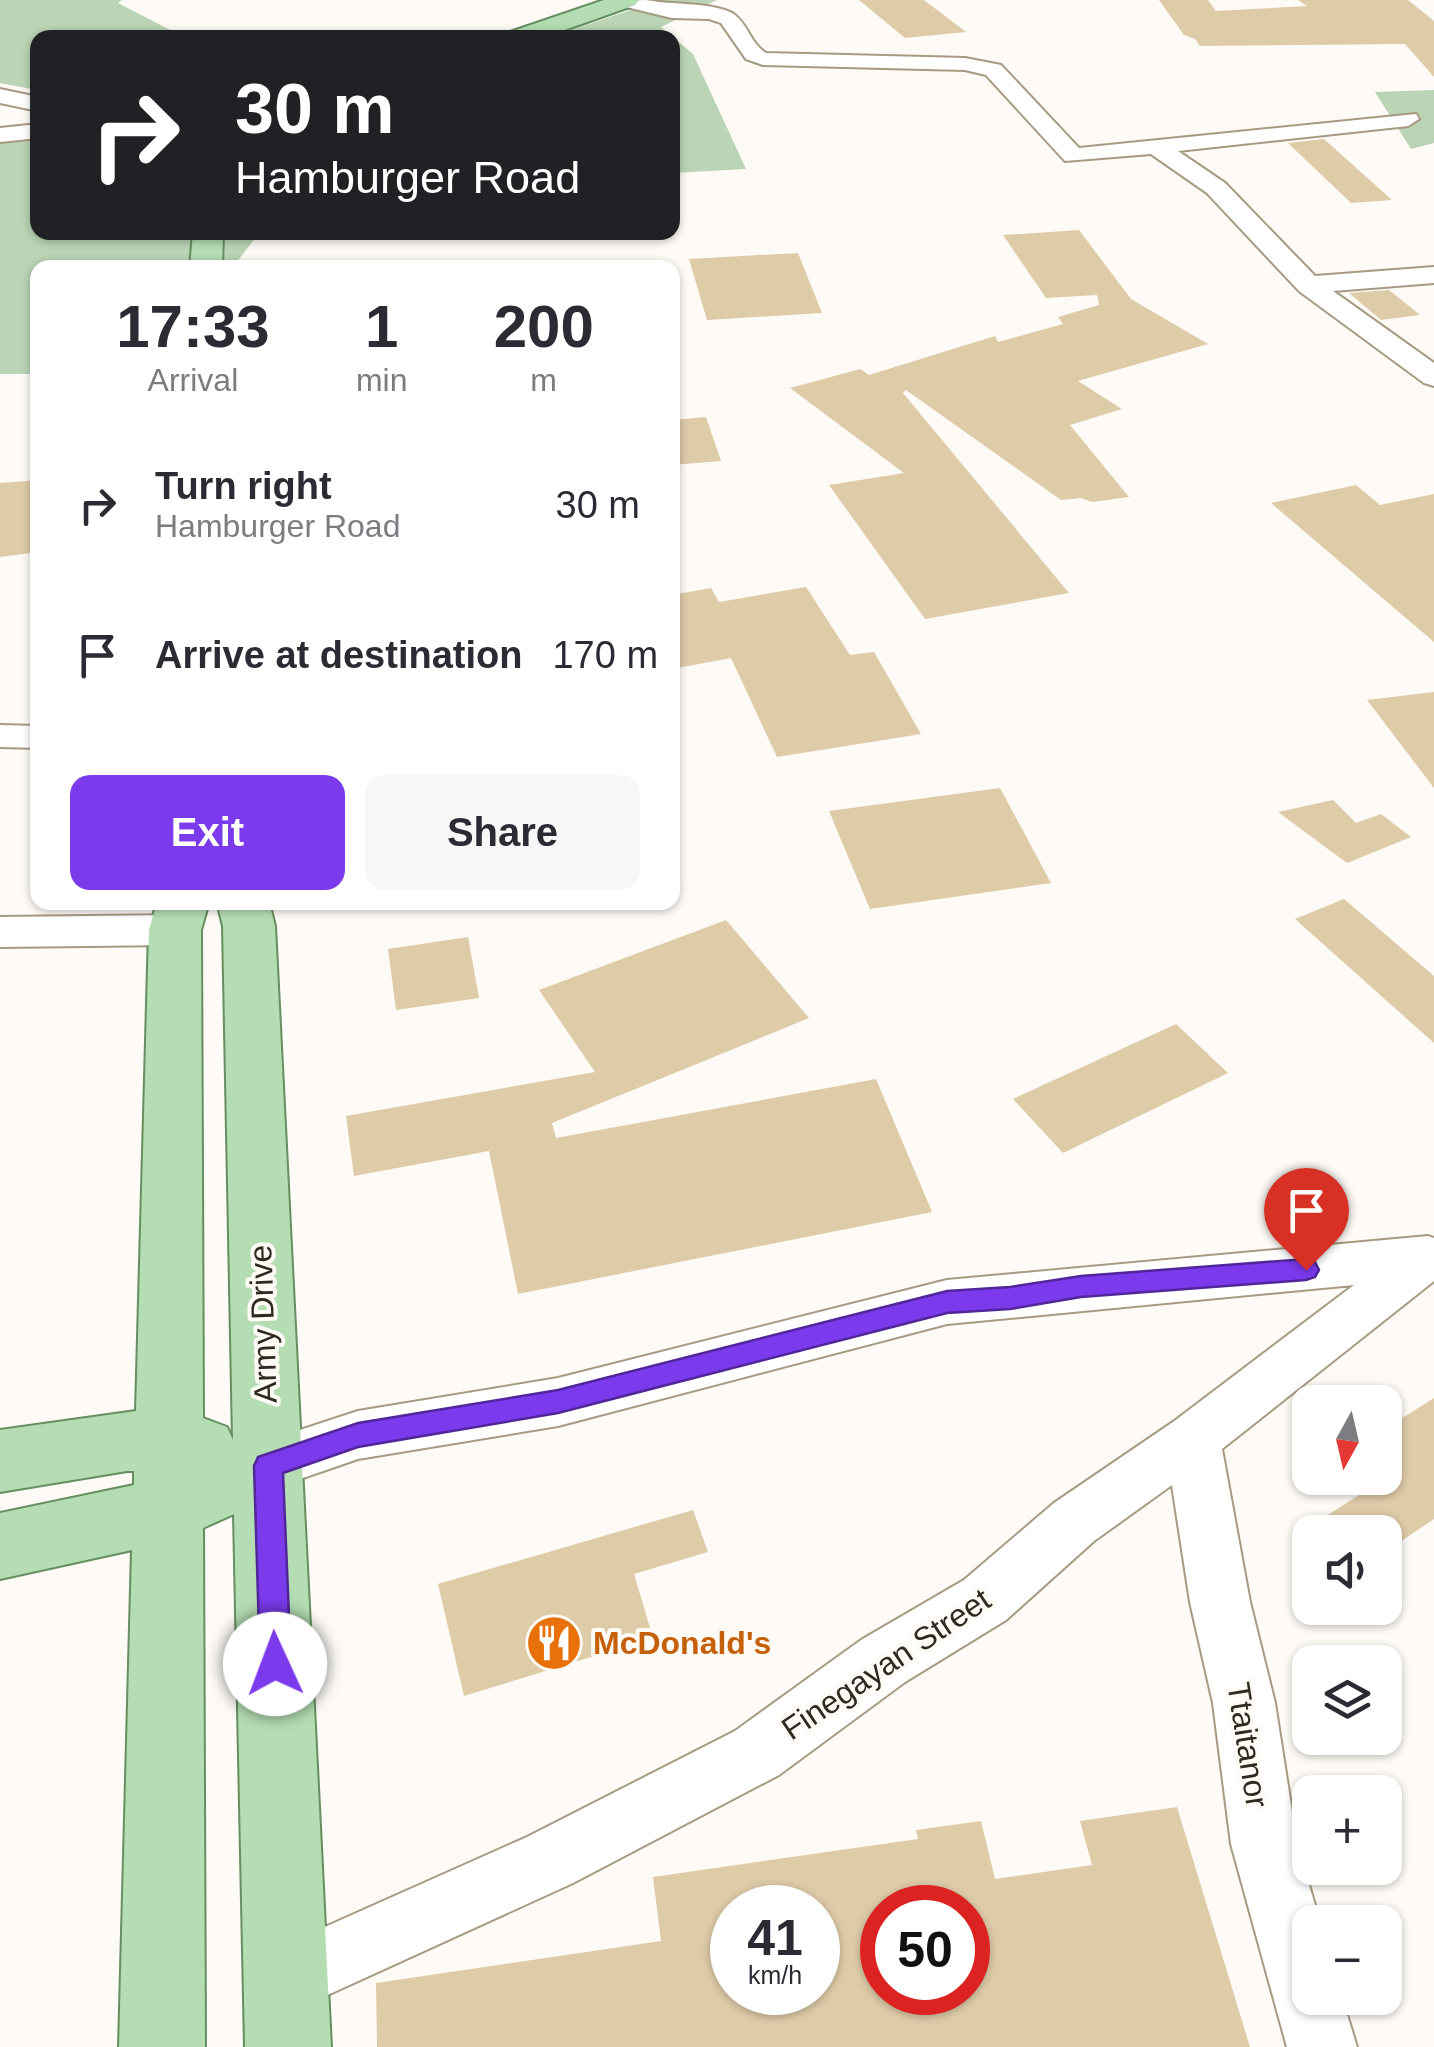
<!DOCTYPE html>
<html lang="en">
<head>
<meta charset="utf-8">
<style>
  body { margin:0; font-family:Helvetica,sans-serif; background:#f7f7f7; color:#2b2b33; height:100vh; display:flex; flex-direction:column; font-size:38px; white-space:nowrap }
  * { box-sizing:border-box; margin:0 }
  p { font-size:32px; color:#7c7c81 }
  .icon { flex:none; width:55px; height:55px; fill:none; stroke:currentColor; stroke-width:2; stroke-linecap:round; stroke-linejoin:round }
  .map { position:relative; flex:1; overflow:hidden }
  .panel { position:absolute; left:30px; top:260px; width:650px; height:650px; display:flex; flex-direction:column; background:#fff; border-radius:20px; box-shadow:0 2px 8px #0004 }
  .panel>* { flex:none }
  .banner { position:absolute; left:30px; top:30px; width:650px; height:210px; border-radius:20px; box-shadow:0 2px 8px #0004; background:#202124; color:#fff; overflow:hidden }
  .needle { width:65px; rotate:188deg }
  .controls { position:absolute; left:1292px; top:1385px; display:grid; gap:20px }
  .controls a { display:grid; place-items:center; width:110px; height:110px; border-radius:20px; background:#fff; box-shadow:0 2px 8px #0004; font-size:50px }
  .speed { position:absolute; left:710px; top:1885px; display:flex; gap:20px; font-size:50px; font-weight:700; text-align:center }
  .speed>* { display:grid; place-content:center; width:130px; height:130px; border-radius:50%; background:#fff; box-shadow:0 2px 8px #0004; line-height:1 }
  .speed small { font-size:25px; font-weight:400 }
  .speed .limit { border:15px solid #d22; background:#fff; color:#111 }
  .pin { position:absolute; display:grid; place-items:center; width:85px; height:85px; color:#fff; margin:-102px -42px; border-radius:50% 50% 50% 0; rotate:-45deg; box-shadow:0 0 10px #0007 }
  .pin .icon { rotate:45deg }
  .me { position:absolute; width:110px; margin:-55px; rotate:358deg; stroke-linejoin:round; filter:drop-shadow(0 0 8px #0008) }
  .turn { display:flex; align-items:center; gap:35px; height:210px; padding:0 40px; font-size:45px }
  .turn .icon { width:130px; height:130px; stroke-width:2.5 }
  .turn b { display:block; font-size:70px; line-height:85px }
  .eta { display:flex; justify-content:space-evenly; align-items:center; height:170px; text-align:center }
  .eta b { font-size:60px; font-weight:800; line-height:70px }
  .cta { display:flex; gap:20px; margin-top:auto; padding:20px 40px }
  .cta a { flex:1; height:115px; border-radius:20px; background:#7c3aed; color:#fff; font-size:40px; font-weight:800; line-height:115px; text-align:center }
  .cta a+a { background:#f7f7f7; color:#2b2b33 }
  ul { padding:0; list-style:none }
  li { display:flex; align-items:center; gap:30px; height:150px; padding:0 40px }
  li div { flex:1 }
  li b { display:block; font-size:38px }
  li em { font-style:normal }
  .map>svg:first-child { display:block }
  .forest { fill:#bad4b5 }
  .building { fill:#decba8; fill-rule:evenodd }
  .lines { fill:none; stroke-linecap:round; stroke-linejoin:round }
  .minor-casing { stroke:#a79a83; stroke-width:4 }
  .major-casing { stroke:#658f60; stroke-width:4 }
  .minor { fill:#fff; fill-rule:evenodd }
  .major { fill:#b4ddb4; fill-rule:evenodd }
  .route { fill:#7c3aed; stroke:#51269a; stroke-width:2.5 }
  .labels { text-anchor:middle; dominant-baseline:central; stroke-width:8; stroke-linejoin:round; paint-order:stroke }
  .near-street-label { font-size:32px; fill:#2f2a20; stroke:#fefbf6 }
  .near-food-label { font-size:32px; font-weight:bold; fill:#c56008; stroke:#fefbf6; text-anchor:start }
</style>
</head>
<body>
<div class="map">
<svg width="1434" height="2047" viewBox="0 0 1434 2047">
  <rect width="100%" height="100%" fill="#fefbf6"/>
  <path class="forest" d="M0 0H122L118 3 176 33 172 38H38L37 90 0 83Z
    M660 0H717L661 27 693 54 746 169 673 173 672 38H548Z
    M1434 90V143L1411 149 1375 92Z
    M37 131 38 232 259 233 233 267 38 268 37 374H0V135Z"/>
  <path class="building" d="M859 0H924L966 32 905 38Z
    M1159 0H1208L1216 11 1307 6 1298 0H1408L1434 21V77L1405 44 1200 46 1195 39 1184 35Z
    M1324 139 1392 200 1351 203 1288 143Z
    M1079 230 1131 299 1208 344 1078 381 1122 409 1070 425 1129 497 1092 502 1081 498 1061 500 906 390 903 393 1069 593 925 619 829 485 904 473 790 388 860 369 869 375 995 336 998 342 1063 324 1058 317 1099 305 1097 295 1046 298 1003 235Z
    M798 253 822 313 707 320 689 259Z
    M1389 290 1420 315 1381 320 1349 293Z
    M706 417 721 461 672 465V420Z
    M38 480V552L0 557V483Z
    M1356 485 1380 505 1434 494V642L1271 503Z
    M806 587 850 655 874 652 921 734 777 757 731 658 672 669V595L711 588 719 602Z
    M1434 692V788L1367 700Z
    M1000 788 1051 883 870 909 829 811Z
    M1333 800 1356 823 1381 814 1411 837 1347 863 1278 812Z
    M1344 899 1434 976V1043L1295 919Z
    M726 920 809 1018 552 1123 556 1138 876 1079 932 1212 518 1294 489 1151 354 1176 346 1116 595 1072 539 990Z
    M468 937 479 998 396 1010 388 949Z
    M1176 1024 1228 1073 1063 1153 1013 1099Z
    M1434 1398V1519L1385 1552V1532H1301L1359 1495 1343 1478H1385V1429Z
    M693 1510 708 1552 634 1574 653 1638 464 1696 438 1584Z
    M1177 1807 1250 2047H377L376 1983 661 1941 653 1877 918 1839 916 1830 981 1821 995 1879 1092 1865 1080 1821ZM732 1908H818V1992H732ZM882 1908H968V1992H882Z"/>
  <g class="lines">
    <g class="minor-casing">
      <path id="minor" d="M646 0C669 5 718 2 735 15 748 25 751 44 766 53L965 58 1001 65 1079 148 1416 114 1419 119 1408 126 1178 151 1225 183 1315 276 1434 267V283L1333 291 1434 363V386L1424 383 1299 291 1207 193 1151 154 1065 161 986 75 965 70 763 65 746 59 721 23 709 19 672 18 618 5 615 1Z
        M0 89 38 97V111L0 103Z
        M38 124V138L0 142V128Z
        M0 725 38 726V748L0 747Z
        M175 915 190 920 196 930 190 940 175 945 0 947V917Z
        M1428 1236 1434 1238V1281L1222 1449 1250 1602 1275 1703 1297 1844 1320 1922H1310V1998H1342L1357 2047H1287L1231 1844 1213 1703 1190 1602 1172 1485 1094 1541 1006 1620 905 1682 779 1775 573 1883 310 2003 286 2013 262 2003 252 1979 262 1955 527 1837 735 1731 861 1640 964 1580 1054 1503 1173 1422 1354 1285 947 1324 558 1426 358 1459 268 1490 248 1483 240 1465 248 1447 358 1411 558 1378 947 1280Z"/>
    </g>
    <g class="major-casing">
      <path id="major" d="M604 0H639L635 5 542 38H504L507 33Z
        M193 232H223L222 268H190Z
        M157 902H209L201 930 203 1418 227 1427 233 1440 223 926 217 902H269L275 926 331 2047H245L234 1514 203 1528 205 2047H119L132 1550 0 1579V1513L134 1485V1471H127L0 1492V1430L136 1411 149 930Z"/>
    </g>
    <use href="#minor" class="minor"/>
    <use href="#major" class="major"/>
  </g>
  <path class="route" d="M1306 1259 1315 1262 1319 1270 1315 1277 1306 1280 1081 1297 1010 1309 947 1313 558 1413 358 1447 283 1473 291 1664 286 1675 275 1679 264 1675 260 1664 254 1466 258 1457 358 1423 558 1390 947 1291 1010 1287 1081 1276Z"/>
  <defs>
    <g id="restaurant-disc" transform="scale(2.875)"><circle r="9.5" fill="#e8710a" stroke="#fefbf6"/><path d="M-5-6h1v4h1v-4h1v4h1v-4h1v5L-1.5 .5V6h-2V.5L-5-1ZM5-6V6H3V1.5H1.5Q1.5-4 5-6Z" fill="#fff"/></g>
  </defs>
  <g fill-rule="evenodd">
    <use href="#restaurant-disc" x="554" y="1643"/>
  </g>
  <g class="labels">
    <g class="near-street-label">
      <text transform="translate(263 1324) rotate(-92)">Army Drive</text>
      <text transform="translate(886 1664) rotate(-34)">Finegayan Street</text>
      <text transform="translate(1248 1745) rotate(81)">Ttaitanor</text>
    </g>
    <g class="near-food-label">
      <text x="593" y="1643">McDonald's</text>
    </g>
  </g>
</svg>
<div class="controls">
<a><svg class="needle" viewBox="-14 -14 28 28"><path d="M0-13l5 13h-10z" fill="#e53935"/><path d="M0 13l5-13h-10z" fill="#7c7c81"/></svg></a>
<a><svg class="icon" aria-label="sound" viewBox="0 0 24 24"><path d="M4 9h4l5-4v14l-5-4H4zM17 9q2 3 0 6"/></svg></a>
<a><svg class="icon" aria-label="layers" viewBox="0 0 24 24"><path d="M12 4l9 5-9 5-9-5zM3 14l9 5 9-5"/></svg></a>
<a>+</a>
<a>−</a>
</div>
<div class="speed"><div>41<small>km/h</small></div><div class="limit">50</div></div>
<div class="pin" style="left:1306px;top:1270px;background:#d93025"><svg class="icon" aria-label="arrive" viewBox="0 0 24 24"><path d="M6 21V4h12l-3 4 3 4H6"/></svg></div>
<svg class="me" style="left:275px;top:1664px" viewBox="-20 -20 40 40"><circle r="19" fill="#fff"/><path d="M0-13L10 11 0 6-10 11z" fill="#7c3aed"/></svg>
<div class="banner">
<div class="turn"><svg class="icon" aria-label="right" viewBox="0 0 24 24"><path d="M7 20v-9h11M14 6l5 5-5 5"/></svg><div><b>30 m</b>Hamburger Road</div></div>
</div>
<section class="panel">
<div class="eta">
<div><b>17:33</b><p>Arrival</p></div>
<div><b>1</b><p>min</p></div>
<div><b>200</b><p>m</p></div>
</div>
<ul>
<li><svg class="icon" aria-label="right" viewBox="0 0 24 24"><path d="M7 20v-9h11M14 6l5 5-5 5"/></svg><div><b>Turn right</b><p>Hamburger Road</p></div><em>30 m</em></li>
<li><svg class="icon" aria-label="arrive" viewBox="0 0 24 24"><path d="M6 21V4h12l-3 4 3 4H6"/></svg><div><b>Arrive at destination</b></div><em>170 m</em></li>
</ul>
<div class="cta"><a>Exit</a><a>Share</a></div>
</section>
</div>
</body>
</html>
